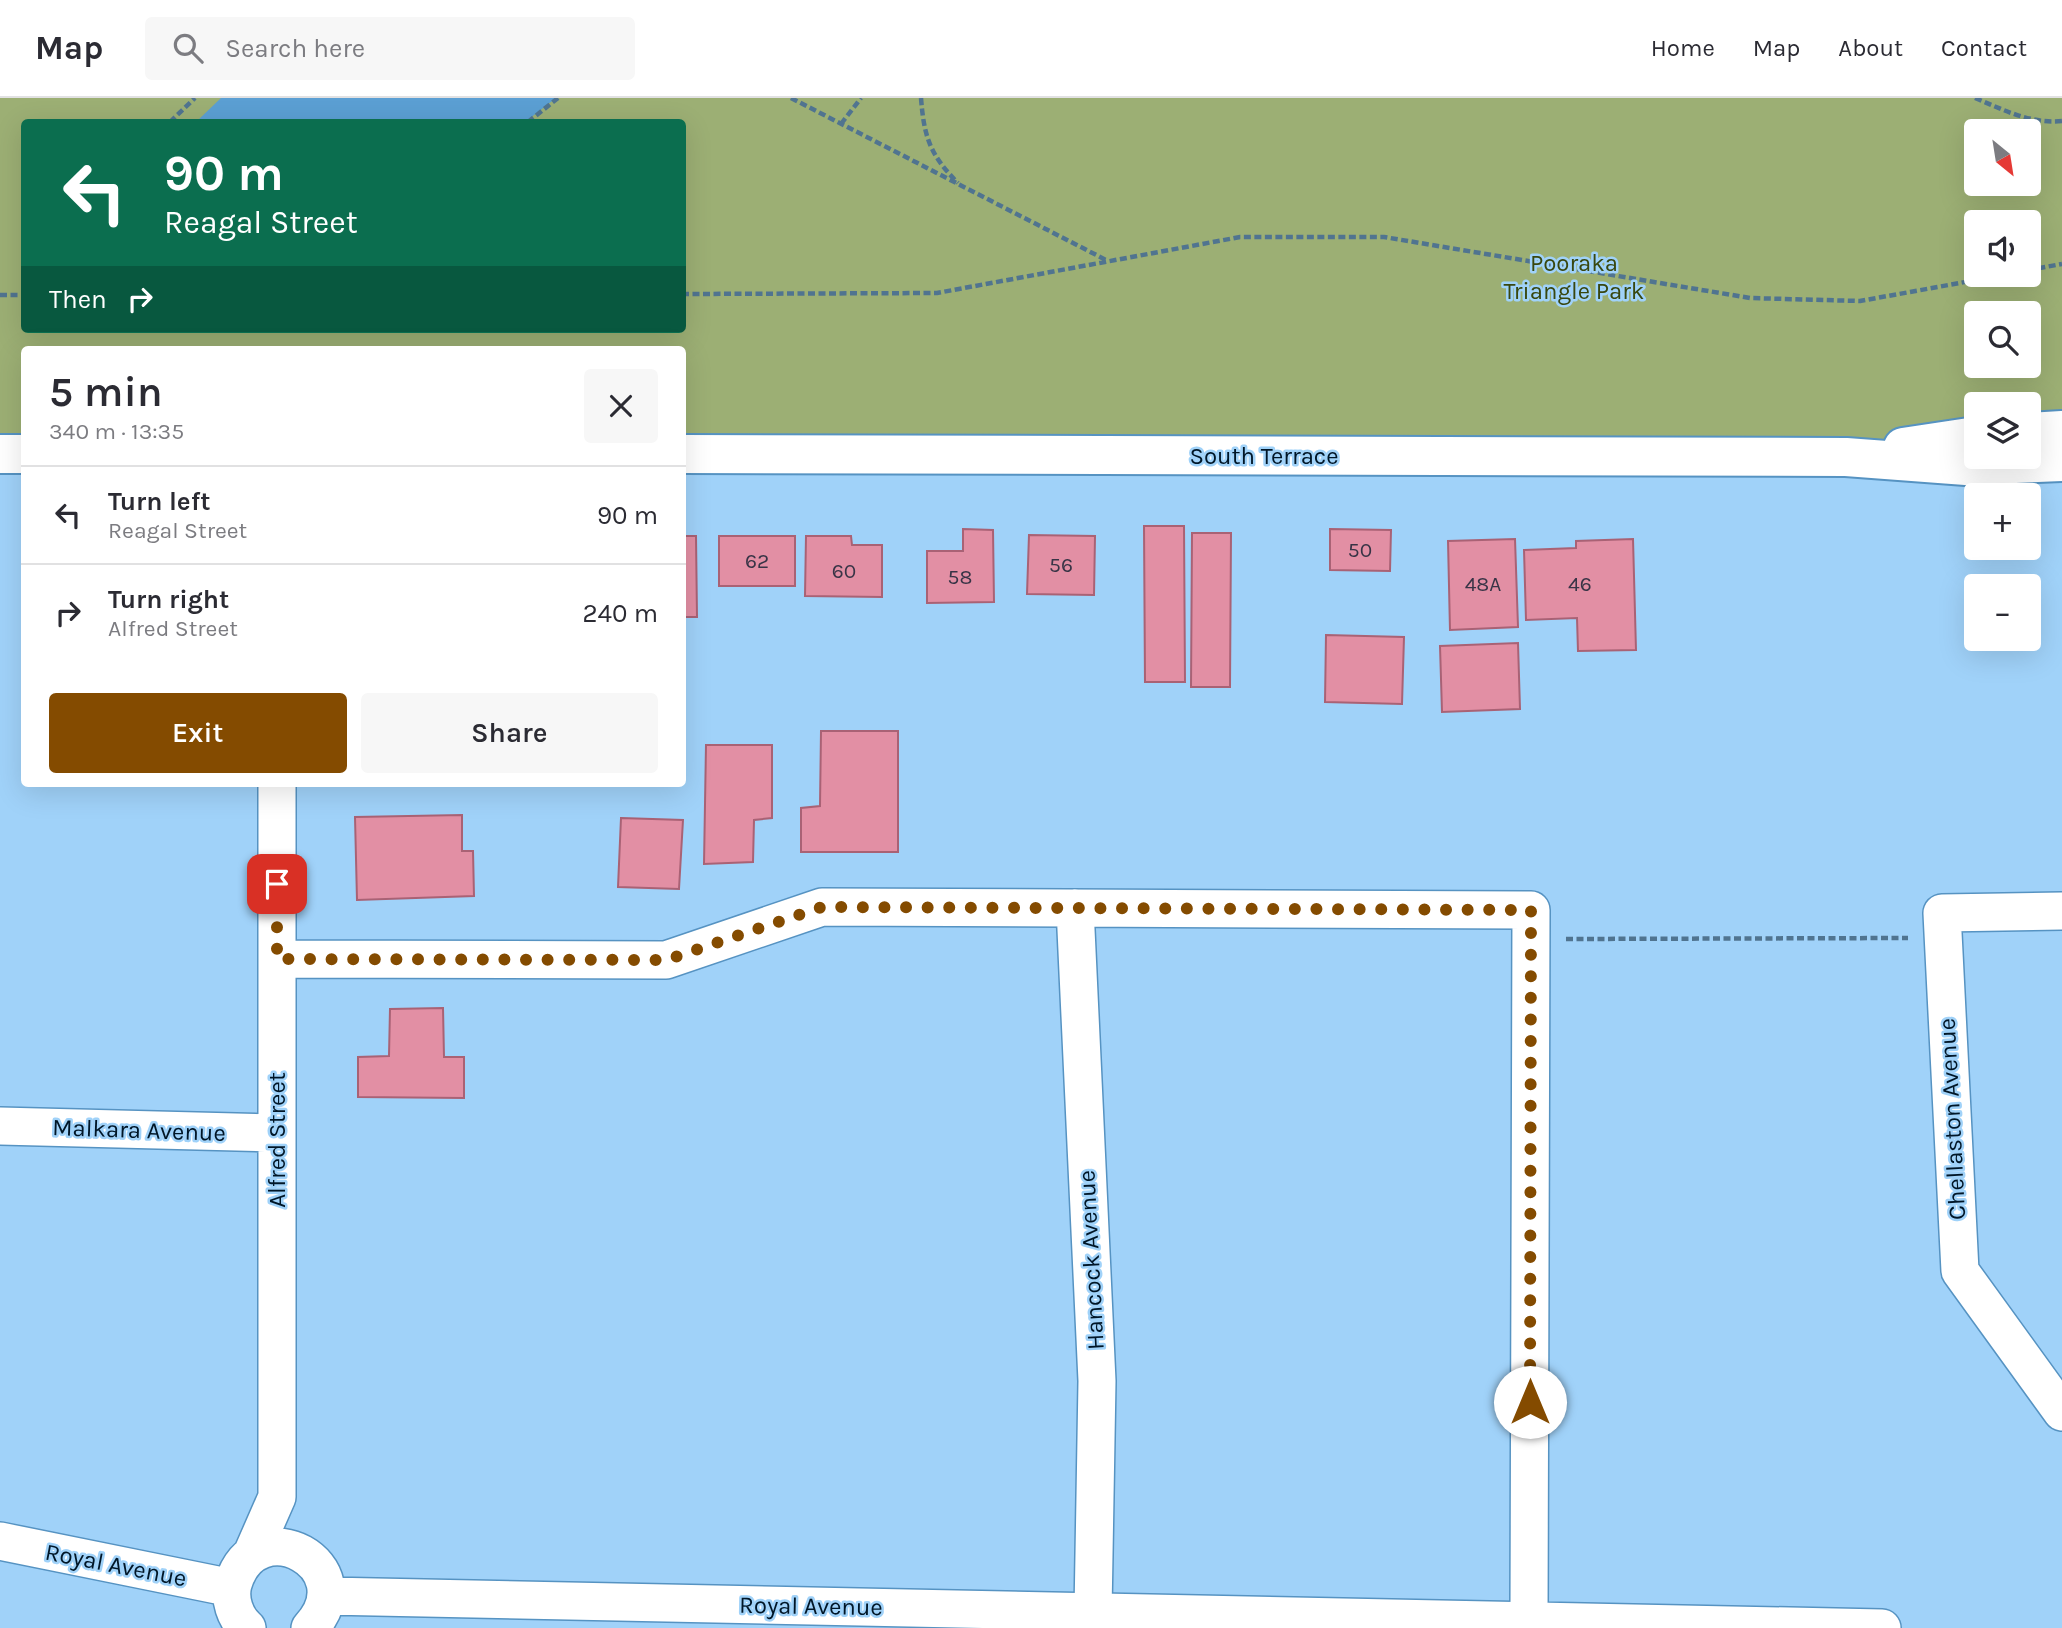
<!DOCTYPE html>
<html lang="en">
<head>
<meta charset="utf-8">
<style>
  body { margin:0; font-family:Karla,sans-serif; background:#f7f7f7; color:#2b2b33; height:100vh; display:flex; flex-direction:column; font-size:26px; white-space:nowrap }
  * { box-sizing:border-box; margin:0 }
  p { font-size:23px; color:#7c7c81 }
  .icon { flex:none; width:38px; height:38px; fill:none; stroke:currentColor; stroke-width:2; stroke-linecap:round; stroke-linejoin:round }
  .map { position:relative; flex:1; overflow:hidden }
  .drawer { position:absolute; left:21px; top:248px; width:665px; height:441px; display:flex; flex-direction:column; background:#fff; border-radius:7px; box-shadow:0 7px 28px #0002 }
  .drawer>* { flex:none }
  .guide { position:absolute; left:21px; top:21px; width:665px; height:214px; border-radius:7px; box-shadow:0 7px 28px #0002; background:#0b6e4f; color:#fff; overflow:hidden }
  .needle { width:46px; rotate:150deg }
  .tools { position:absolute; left:1964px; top:21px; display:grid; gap:14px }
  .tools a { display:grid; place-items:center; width:77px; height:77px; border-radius:7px; background:#fff; box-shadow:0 7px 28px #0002; font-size:35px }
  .pin { position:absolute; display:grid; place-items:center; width:60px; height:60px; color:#fff; margin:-30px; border-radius:14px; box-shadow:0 4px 10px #0006 }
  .me { position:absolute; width:77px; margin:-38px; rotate:0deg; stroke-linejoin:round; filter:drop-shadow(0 0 5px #0008) }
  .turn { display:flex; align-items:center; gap:24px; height:147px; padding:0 28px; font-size:32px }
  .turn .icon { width:91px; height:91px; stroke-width:2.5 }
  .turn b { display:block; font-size:49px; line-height:60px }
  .then { display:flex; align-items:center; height:66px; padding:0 28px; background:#0003; gap:14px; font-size:26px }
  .round { display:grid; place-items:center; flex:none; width:74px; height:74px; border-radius:7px; background:#f7f7f7 }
  .overview { display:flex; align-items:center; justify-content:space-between; height:119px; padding:0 28px }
  h1 { font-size:42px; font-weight:600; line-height:52px }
  .cta { display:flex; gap:14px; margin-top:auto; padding:14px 28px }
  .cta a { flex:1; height:80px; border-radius:7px; background:#844b00; color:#fff; font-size:28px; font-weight:600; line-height:80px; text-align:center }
  .cta a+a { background:#f7f7f7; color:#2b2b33 }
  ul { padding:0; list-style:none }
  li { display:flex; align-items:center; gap:21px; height:98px; padding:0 28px; border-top:2px solid #e1e1e2 }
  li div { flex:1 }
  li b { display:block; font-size:26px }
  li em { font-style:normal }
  header { display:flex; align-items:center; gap:42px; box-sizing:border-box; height:98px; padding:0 35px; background:#fff; border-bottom:2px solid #e1e1e2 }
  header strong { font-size:33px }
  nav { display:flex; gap:38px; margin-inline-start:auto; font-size:24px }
  .search { width:490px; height:63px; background:#f7f7f7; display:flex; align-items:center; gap:18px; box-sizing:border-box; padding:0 24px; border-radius:7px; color:#7c7c81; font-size:26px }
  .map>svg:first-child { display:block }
  .green { fill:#9caf74; fill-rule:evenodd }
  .water { fill:#5b9fd3 }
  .building { fill:#e28fa4; stroke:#a96275; stroke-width:2 }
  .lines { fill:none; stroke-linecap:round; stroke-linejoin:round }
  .minor-casing { stroke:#5693c2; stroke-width:40 }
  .tertiary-casing { stroke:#5693c2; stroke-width:42 }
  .path { stroke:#507490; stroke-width:4.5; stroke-dasharray:7 3.5; stroke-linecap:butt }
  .minor { stroke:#fff; stroke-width:37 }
  .tertiary { stroke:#fff; stroke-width:38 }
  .route { stroke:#844b00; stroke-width:12; stroke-dasharray:0 21.6 }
  .labels { text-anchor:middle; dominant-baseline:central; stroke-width:5; stroke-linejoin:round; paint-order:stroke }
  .number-label { font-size:21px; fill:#383446 }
  .park-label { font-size:24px; fill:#38470f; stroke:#a0d2f9 }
  .street-label { font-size:24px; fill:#001627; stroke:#a0d2f9 }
</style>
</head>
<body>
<header>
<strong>Map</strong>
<div class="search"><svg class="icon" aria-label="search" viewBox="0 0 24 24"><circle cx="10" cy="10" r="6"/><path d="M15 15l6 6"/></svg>Search here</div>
<nav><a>Home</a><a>Map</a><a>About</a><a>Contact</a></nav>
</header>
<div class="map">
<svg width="2062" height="1530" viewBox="0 0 2062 1530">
  <rect width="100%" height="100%" fill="#a0d2f9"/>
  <path class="green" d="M0 0H2062V333L2028 335V306H1976V338L1846 359 683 356 682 252H24V357H0ZM24 24H682V231H24ZM1976 33H2028V86H1976ZM1976 124H2028V177H1976ZM1976 215H2028V268H1976Z"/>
  <path class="water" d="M221 0H556L525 24H196Z"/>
  <path class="building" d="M1144 428H1184L1185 584H1145Z
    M963 431 993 432 994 504 927 505V453H963Z
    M1330 431 1391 432 1390 473 1330 472Z
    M1192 435H1231L1230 589H1191Z
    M1029 437 1095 438 1094 497 1027 496Z
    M682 438H696L697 519H682Z
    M719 438H795V488H719Z
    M806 438H851L852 447H882V499L805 498Z
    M1515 441 1518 529 1450 532 1448 443Z
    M1633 441 1636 552 1578 553 1577 520 1526 522 1524 452 1576 450V443Z
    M1326 537 1404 539 1402 606 1325 604Z
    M1518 545 1520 611 1442 614 1440 548Z
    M821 633H898V754H801V710L820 708Z
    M706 647H772V720L754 722 753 764 704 766Z
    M462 717V753H473L474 798 357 802 355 719Z
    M621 720 683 722 679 791 618 789Z
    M443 910 444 959H464V1000L358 999V959L389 958 390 911Z"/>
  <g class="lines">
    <g class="minor-casing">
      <path id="minor" d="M1075 810 1097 1283 1093 1514
        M2062 813 1942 815 1960 1173 2062 1314
        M277 861 666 862 822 809 1531 812 1529 1522
        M0 1028 277 1035
        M0 1443 232 1490
        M252 1456 277 1399V686
        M327 1498 1882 1530
        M247 1530C235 1520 229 1501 233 1486 256 1408 367 1468 310 1530"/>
    </g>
    <g class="tertiary-casing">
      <path id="tertiary" d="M2028 334 2062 332
        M1903 349 1976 338
        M0 356H24
        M682 356 1846 359 1966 368 2062 364"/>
    </g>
    <path class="path" d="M791 0 1108 163
      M921 0C924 39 930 57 958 85
      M1975 0C2004 12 2030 26 2062 23
      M170 24 195 0
      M528 24 558 0
      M841 26 861 0
      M2028 172 2062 166
      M682 196 937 195 1240 139H1384L1750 200 1860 203 2004 177
      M0 197H24
      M1566 841 1908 840"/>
    <use href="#minor" class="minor"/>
    <use href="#tertiary" class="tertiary"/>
  </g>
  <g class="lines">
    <path class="route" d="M277 786V861L666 862 822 809 1531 812 1530 1304"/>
  </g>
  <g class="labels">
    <g class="number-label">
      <text x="1360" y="452">50</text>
      <text x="757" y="463">62</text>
      <text x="1061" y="467">56</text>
      <text x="844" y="473">60</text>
      <text x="960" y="479">58</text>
      <text x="1483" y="486">48A</text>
      <text x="1580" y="486">46</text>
    </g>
    <g class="park-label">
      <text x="1574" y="165">Pooraka<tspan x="1574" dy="28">Triangle Park</tspan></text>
    </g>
    <g class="street-label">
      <text x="1264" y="358">South Terrace</text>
      <text transform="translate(1952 1021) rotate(-93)">Chellaston Avenue</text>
      <text transform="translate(139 1032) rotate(2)">Malkara Avenue</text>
      <text transform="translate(277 1042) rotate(-90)">Alfred Street</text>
      <text transform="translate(1091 1162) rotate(-93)">Hancock Avenue</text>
      <text transform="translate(116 1467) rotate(11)">Royal Avenue</text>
      <text transform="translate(811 1508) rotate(1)">Royal Avenue</text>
    </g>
  </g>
</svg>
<div class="tools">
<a><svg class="needle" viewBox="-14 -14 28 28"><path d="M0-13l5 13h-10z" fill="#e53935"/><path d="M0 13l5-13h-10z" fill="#7c7c81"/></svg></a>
<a><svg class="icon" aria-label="sound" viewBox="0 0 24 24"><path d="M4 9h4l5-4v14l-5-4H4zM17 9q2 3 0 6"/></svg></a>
<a><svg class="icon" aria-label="search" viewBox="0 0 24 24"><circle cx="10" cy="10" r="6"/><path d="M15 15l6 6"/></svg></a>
<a><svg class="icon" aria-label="layers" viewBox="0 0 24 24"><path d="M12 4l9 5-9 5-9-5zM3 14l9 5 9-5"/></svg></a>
<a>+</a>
<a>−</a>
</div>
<div class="pin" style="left:277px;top:786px;background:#d93025"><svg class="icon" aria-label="arrive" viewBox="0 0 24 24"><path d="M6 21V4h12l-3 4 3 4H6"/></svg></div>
<svg class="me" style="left:1530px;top:1304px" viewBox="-20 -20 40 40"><circle r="19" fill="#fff"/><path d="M0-13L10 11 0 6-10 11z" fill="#844b00"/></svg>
<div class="guide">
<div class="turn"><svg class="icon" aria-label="left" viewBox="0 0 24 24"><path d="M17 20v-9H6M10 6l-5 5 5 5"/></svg><div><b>90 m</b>Reagal Street</div></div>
<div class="then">Then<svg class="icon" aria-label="right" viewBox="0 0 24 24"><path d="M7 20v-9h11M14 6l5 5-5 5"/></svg></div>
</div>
<section class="drawer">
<div class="overview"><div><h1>5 min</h1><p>340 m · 13:35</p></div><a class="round"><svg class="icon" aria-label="close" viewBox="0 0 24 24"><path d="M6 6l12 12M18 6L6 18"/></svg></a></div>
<ul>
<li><svg class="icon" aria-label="left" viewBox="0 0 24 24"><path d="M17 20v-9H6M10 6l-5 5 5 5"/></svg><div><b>Turn left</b><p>Reagal Street</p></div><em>90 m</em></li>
<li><svg class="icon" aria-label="right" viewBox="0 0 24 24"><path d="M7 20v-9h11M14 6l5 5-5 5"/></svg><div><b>Turn right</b><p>Alfred Street</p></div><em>240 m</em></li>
</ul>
<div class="cta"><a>Exit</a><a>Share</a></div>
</section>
</div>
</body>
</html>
